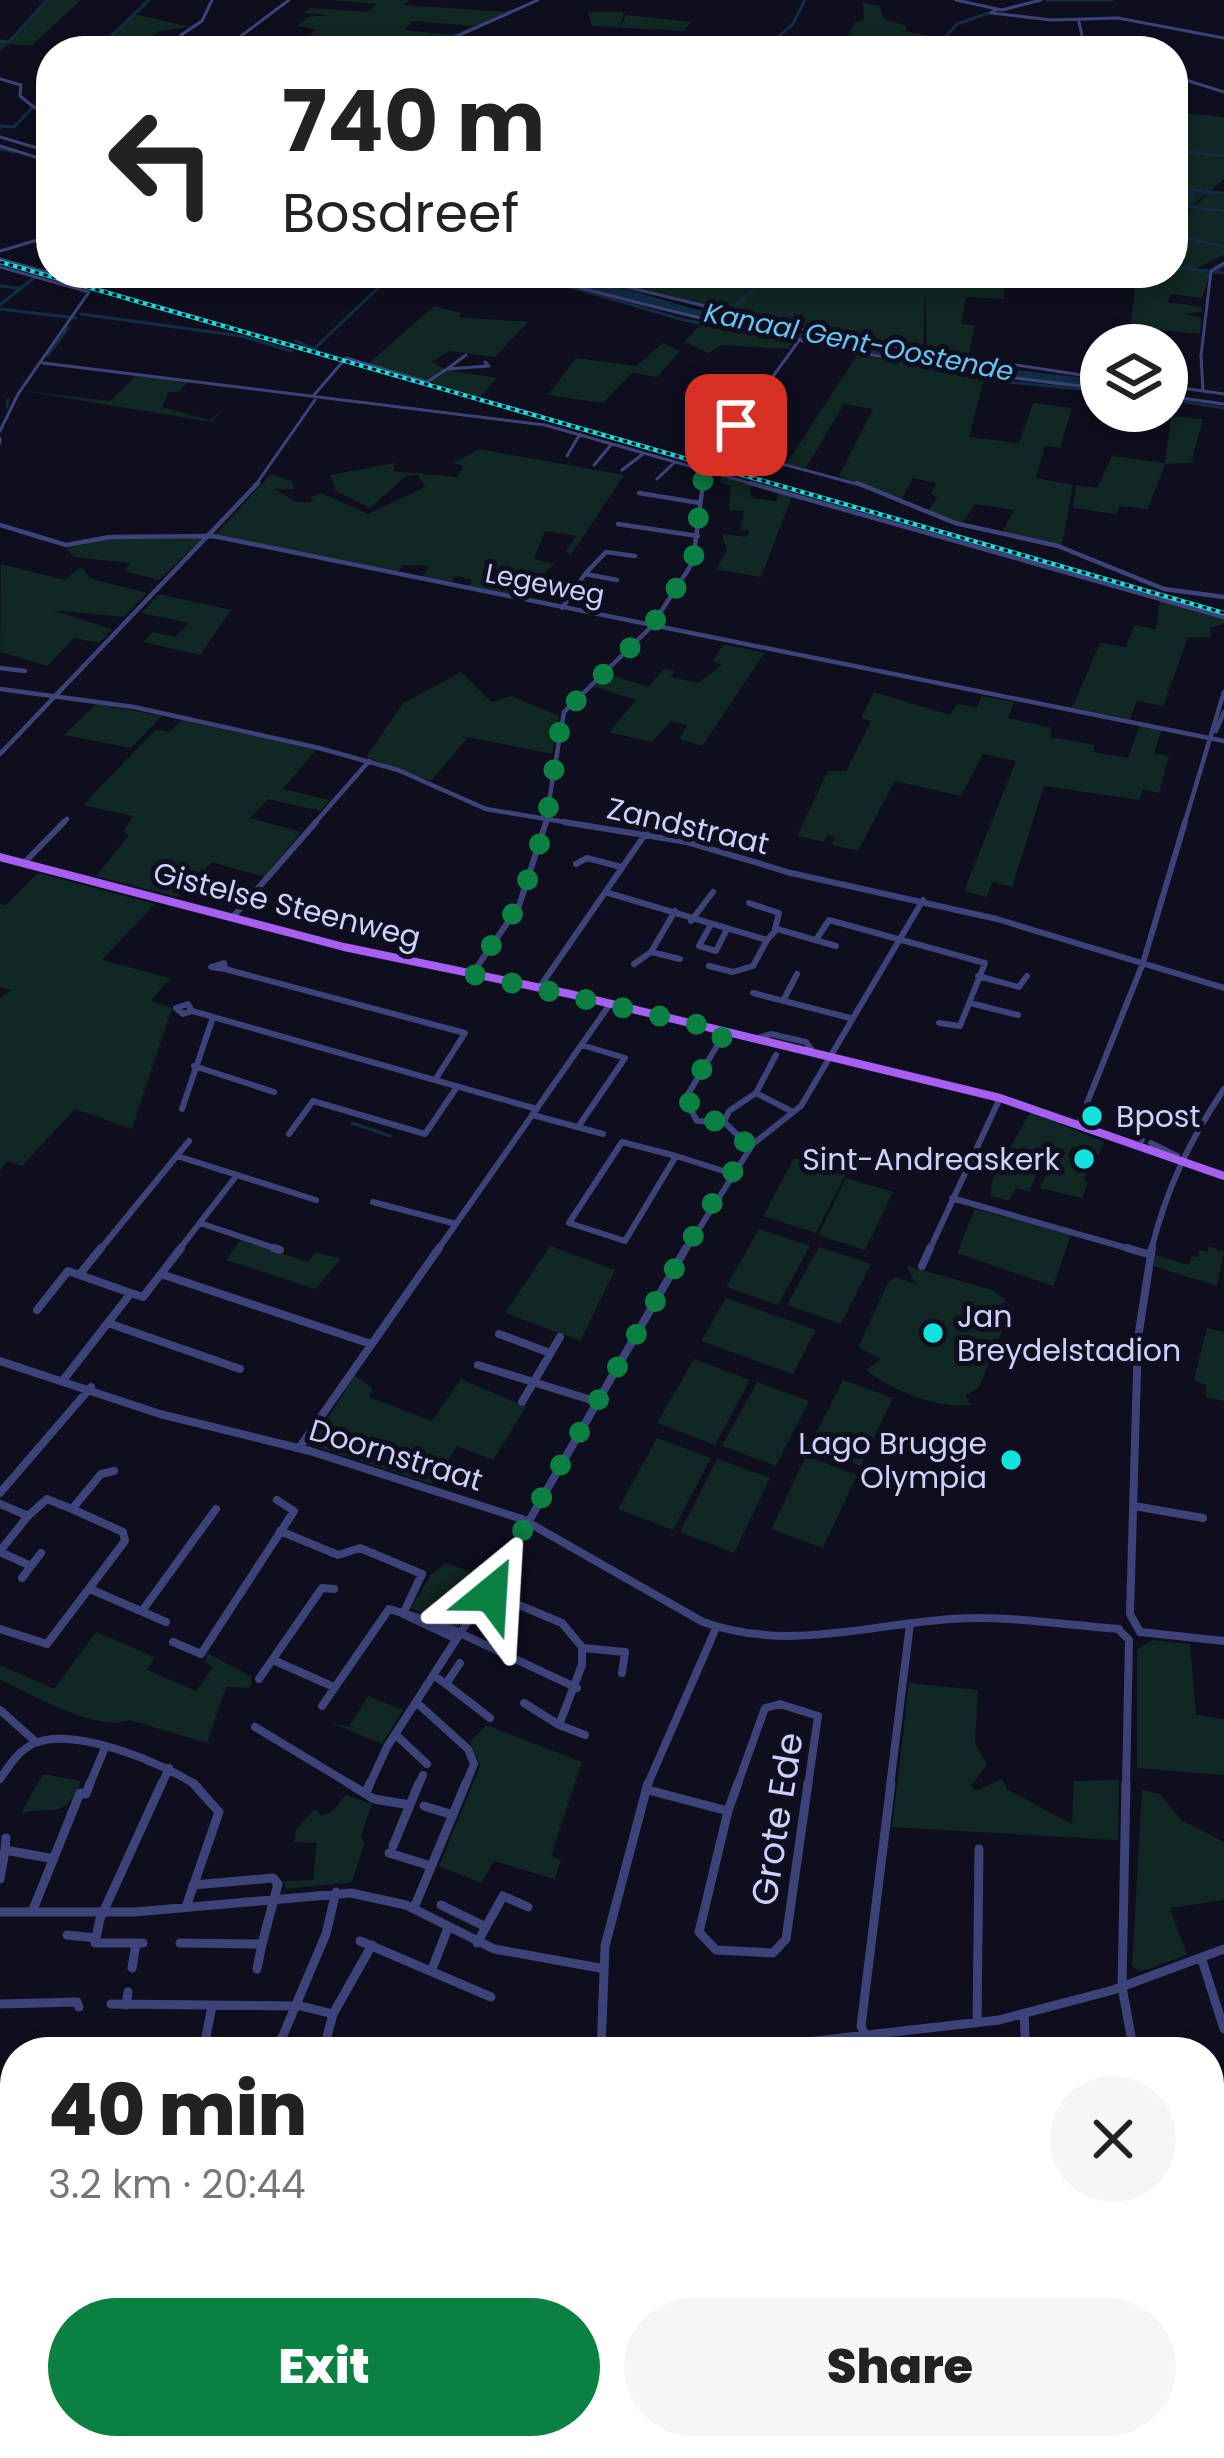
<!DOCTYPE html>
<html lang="en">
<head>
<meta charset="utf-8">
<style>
  body { margin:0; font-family:Poppins,sans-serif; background:#f6f6f6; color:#222; height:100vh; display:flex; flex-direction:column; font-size:45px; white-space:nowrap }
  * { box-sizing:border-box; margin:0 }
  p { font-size:39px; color:#767676 }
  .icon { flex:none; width:66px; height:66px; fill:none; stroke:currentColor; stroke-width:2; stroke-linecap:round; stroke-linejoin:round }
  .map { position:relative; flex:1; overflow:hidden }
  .drawer { position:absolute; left:0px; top:2037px; width:1224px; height:423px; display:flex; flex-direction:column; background:#fff; border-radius:48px 48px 0 0; box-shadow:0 6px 18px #0003 }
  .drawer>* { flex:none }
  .guide { position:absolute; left:36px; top:36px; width:1152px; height:252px; border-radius:48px; box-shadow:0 6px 18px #0003; background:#fff; color:#222; overflow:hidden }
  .fabs { position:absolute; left:1080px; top:324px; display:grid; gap:24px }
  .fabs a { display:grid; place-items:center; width:108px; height:108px; border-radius:50%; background:#fff; box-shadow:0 6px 18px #0003; font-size:60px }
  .pin { position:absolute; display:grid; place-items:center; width:102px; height:102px; color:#fff; margin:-51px; border-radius:24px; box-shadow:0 6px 18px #0006 }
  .me { position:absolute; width:132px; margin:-66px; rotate:27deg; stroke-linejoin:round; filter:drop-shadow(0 0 9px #0008) }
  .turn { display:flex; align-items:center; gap:42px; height:252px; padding:0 48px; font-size:54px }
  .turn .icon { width:156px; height:156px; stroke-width:2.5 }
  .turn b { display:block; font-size:84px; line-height:102px }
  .round { display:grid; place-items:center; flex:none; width:126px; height:126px; border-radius:63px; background:#f6f6f6 }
  .headline { display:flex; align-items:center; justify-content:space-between; height:204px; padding:0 48px }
  h1 { font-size:72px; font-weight:800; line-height:90px }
  .cta { display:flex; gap:24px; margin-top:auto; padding:24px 48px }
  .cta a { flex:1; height:138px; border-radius:72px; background:#0b8043; color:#fff; font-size:48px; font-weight:800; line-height:138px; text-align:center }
  .cta a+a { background:#f6f6f6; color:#222 }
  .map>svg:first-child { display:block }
  .green { fill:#112723 }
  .water { fill:#122c43 }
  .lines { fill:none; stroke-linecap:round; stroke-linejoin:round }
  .stream { stroke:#122c43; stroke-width:3 }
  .canal { stroke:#122c43; stroke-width:3 }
  .minor-far4 { stroke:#3d4279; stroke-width:3 }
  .minor-far3 { stroke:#3d4279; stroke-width:4.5 }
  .minor-far2 { stroke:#3d4279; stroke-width:6 }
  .minor-far1 { stroke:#3d4279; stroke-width:8 }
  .minor { stroke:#3d4279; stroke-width:9 }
  .major-far1 { stroke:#a75ff2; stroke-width:8 }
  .major { stroke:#a75ff2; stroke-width:14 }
  .rail-casing { stroke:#13e3dc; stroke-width:4.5 }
  .rail { stroke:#0e0e1e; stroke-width:3; stroke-dasharray:4.5; stroke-linecap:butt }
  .route { stroke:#0b8043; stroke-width:21; stroke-dasharray:0 37.8 }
  .poi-dot { fill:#13e3dc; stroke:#0e0e1e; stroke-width:4.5 }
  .labels { text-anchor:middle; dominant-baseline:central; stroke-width:10; stroke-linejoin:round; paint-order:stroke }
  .far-water-label { font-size:27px; font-style:italic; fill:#65c4f2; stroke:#0e0e1e }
  .far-street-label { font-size:27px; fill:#cecffb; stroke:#0e0e1e }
  .street-label { font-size:30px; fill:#cecffb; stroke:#0e0e1e }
  .poi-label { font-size:30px; fill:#cecffb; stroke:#0e0e1e; text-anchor:start }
  .near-street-label { font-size:36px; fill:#cecffb; stroke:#0e0e1e }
</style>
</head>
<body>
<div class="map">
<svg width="1224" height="2458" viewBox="0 0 1224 2458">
  <rect width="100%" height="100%" fill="#0e0e1e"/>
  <path class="green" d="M49 0H81L31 46 7 44 0 52V42H11Z
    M331 0H409L403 5 507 12 472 26 412 21 404 30 455 35 421 50 364 37 346 51H295L316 29 297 26 308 17 329 15 303 13 311 8 368 12 377 4Z
    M863 3 879 6 884 19 907 26 905 31 945 39 930 51H839L855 23 864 19Z
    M588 12H624L620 27 626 15 691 22 684 31 592 26Z
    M134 14 191 27 159 31 135 51H85L106 42Z
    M1173 112 1224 117V179L1173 222Z
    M1208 194H1224V255L1195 269 1210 274 1202 298 1170 294 1168 302 1202 307V312L1182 314 1201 317 1200 334 1139 328 1137 345H1128L1137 273H1173V226Z
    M575 273H1006L1004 299 966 297 961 324 975 326 967 362 927 352 925 292 923 352 725 314Z
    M434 306 462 313 459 317 528 322 495 357 449 351 432 362 445 369 435 380 448 370 497 378 480 397 368 364Z
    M700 325 795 340 788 349 722 345 708 353 684 342Z
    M663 343 680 351 657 377 632 373 603 403 548 395 576 358 636 366Z
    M858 354 984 379 969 437 1019 443 1033 403 1072 408 1060 448 1045 446 1036 478 1073 485 1062 545 1002 533 1014 510 975 504 962 524 928 512 937 497 931 494 936 483 913 478 902 499 839 476 873 409 844 404 806 468 786 464Z
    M136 376 188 382 178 392H169L162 407 210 420 223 409 212 422 18 390 110 401Z
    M1171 416 1203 419 1191 463 1165 464 1148 509 1120 506 1116 514 1073 508 1076 485 1097 488 1112 456 1165 463Z
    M479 449 624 475 570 556 566 551 576 536 545 531 534 559 555 564 542 575 530 600 468 586 472 580 456 576 449 584 421 579 429 566 403 565 397 574 215 535 271 474 292 481 294 489H275L296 502H314L310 497 321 493 368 514 425 487 418 475 406 476 370 508 336 491 330 475 395 463 393 471 457 477 464 466 454 463Z
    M721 476 749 484 752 498 776 501 779 492 792 496 761 577 716 569 727 551 722 534 746 537 750 531 740 529 744 511 729 510 731 485 720 483Z
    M203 538 159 580 124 571 130 563 73 557 67 548 106 539Z
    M1 564 65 580 81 567 92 579 147 593 124 617 52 610 112 629 99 643 74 638 47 666 0 652Z
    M159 594 231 610 200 655 143 642 153 632 175 637 189 623 141 613Z
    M1160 600 1224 618V624L1210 628 1211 638 1188 637 1163 706 1137 701 1130 719 1072 708 1100 643 1126 647 1135 625 1156 629Z
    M724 644 764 653 702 746 680 739 687 725 671 721 652 742 609 732 636 700 591 686 605 673 648 687 664 669 674 671 671 677 698 683 722 665 712 661Z
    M461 672 491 702 511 696 559 716 552 754 468 737 431 781 366 757 403 703Z
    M874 692 950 715 957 704 977 707 982 696 1014 702 1008 718 1052 728 1050 737 1095 745 1093 752 1128 758 1140 725 1162 729 1154 753 1169 756 1159 793 1143 789 1139 800 1044 786 1012 887 993 882 986 897 964 891 1016 761 983 754 961 796 895 781 858 851 832 845 835 837 828 835 824 842 797 836 828 771H846L871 721 861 718Z
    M96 704 162 716 131 748 64 735Z
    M182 720 316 750 283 789 330 800 320 811 268 799 250 818 301 832 264 877 212 862 177 897 96 876 129 835 123 832 133 816 83 805 156 729 169 732Z
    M38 873 155 904 102 960 170 978 151 1001 172 1008 132 1129 75 1109 22 1166 8 1161 0 1170V998L11 990 0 987V904L6 905Z
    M1030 1112 1104 1142 1098 1156 1073 1146 1067 1156 1091 1167 1083 1179 1088 1182 1082 1198 1040 1188 1048 1172 1039 1170 1029 1192 1016 1188 1009 1201 991 1196 992 1181Z
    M794 1158 846 1174 816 1233 763 1216Z
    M846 1178 893 1192 865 1250 818 1235Z
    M975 1209 1071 1235 1053 1286 957 1253Z
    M759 1229 810 1246 778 1305 726 1287Z
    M241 1240 308 1262 316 1252 341 1259 315 1289 226 1260Z
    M550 1246 615 1270 580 1341 505 1313Z
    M1209 1246 1224 1252 1217 1286 1153 1266 1155 1255 1189 1265 1192 1256 1198 1257 1199 1250 1207 1252Z
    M819 1247 871 1264 841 1324 787 1305Z
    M907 1266 993 1290 1007 1302 1002 1304 1007 1319 979 1387 965 1396 972 1405C937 1409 892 1391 866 1370L881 1359 858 1347 889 1281 897 1277 916 1285Z
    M726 1298 816 1330 793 1374 701 1341Z
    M1207 1328 1224 1332V1401L1206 1397V1385L1194 1380Z
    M694 1359 750 1380 715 1445 657 1423Z
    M355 1375 373 1389 369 1397 432 1421 461 1379 526 1407 493 1460 457 1446 432 1484 311 1445Z
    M843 1380 893 1398 861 1466 809 1447Z
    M757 1382 809 1401 776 1466 722 1446Z
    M657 1438 711 1458 673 1530 618 1509Z
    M806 1456 857 1475 823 1548 771 1529Z
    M717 1459 770 1478 734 1553 680 1532Z
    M446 1563 489 1579 457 1628 411 1608 431 1575Z
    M96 1632 155 1657 147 1670 196 1691 213 1667 205 1662 207 1653 252 1677 250 1688 226 1687 207 1743 129 1720C98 1733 29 1693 0 1680V1665L54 1689Z
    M1152 1640 1190 1644 1196 1715 1224 1719V1775L1137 1768V1650Z
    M909 1683 978 1690 975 1744 987 1764 971 1786 976 1791 1002 1779 1008 1790 1072 1824 1074 1781 1119 1780 1118 1840 892 1827Z
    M368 1696 403 1710 382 1744 331 1723 349 1727Z
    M486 1725 582 1762 551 1856 561 1860 555 1879 494 1861 481 1883 439 1866 480 1766 470 1742Z
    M43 1774 81 1781C64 1822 52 1805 21 1813Z
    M1142 1790 1160 1794 1181 1820 1224 1842V1900L1170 1908 1187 1955 1140 1972 1132 1966Z
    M346 1795 372 1804 361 1835 364 1844 352 1882 286 1889 284 1881 313 1880 317 1843 294 1842 296 1829 315 1809 322 1815 332 1812Z
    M0 2138 15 2139V2445H432L460 2458H0Z"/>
  <path class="water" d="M531 273C595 273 657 301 719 315 844 344 973 368 1101 379V387L995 377 698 319Z"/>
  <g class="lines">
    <path class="stream" d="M1047 0H1112
      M0 41 9 42 47 0
      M84 51 105 42 149 0
      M420 51 511 11
      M762 51 793 24 805 0
      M933 51 957 24 989 13
      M35 106 51 70
      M0 126 14 127 32 108
      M0 149 14 152
      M1173 187 1202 191
      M1205 192 1224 193
      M1173 196 1178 191
      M1175 199 1182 191
      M1179 200 1186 192
      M1182 201 1191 192
      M1185 202 1193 194
      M1190 207 1224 211
      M1173 236 1224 246
      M1173 267 1208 271
      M1213 272 1224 273
      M1215 272 1224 265
      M344 273 375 286
      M512 273 557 283
      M0 286 18 288
      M567 286 684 320 772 336
      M0 305 36 276
      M0 309 76 318
      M81 314 241 336 291 351
      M726 314 772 273
      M296 341 316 350
      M316 347 394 273
      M48 355 68 328
      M885 359 997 381 1101 391
      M1167 399 1224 408
      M7 407 8 400
      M352 1123 390 1136"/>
    <path class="canal" d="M1173 150 1224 156"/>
    <path class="minor-far4" d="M956 0 1002 10 1041 0
      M997 9 991 13 1052 20 1118 18 1224 38
      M1079 22 1083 40 1097 51
      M197 51 181 35 202 21 212 0
      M221 51 289 0
      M424 51 538 0
      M1173 76 1224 92
      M0 79 21 85 20 96 35 108 51 111
      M0 137 51 152
      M0 146 51 162
      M0 251 51 236
      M0 259 89 284 101 282 106 273
      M0 267 89 292 18 394 0 431
      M526 273C715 325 906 369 1101 388
      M569 273 833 337 1101 378
      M466 355 447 369 489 366 485 362
      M43 363 545 425 760 486
      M1167 386 1224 394
      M1203 391 1201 356 1211 271 1224 263
      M314 395 346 358 427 382 447 369
      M1167 396 1224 404
      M0 438V443
      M719 447 864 486
      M567 456 580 434
      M594 465 611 445
      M622 470 643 454
      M657 479 675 462
      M255 486 317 397
      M702 486 704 472 800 339"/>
    <path class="minor-far3" d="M750 483 1224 617
      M857 483 955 523 1058 546 1164 589 1224 597
      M639 493 700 503
      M618 524 698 536
      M0 525 66 545 110 537 213 536 1224 741
      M585 574 606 552 635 556
      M562 608 585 574 617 580
      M0 668 25 671
      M0 689 134 707 319 748 398 770 486 809 583 825
      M1216 731 1224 712
      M0 754 258 483
      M61 825 67 819
      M313 825 369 761
      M545 825 564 712 651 627 693 562 703 483
      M1184 825 1224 692"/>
    <path class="minor-far2" d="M564 822 687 842 791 873 997 919 1224 988
      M24 863 64 822
      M576 864 587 858 621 867
      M605 892 767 940 777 929 836 946
      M749 903 779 913 775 929
      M232 918 316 822
      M691 921 713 892
      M710 926 699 946 716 951 726 931
      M816 940 829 920 985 963 960 1026 939 1023
      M651 952 680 959
      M224 963 225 969 211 967Z
      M634 964 651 952 675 911
      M709 966 733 972 753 966 767 940
      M225 969 465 1033 435 1080
      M472 974 519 906 546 822
      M978 976 1019 987 1027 976
      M539 988 646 833
      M753 993 850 1018
      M783 1001 797 974
      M970 1003 1018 1015
      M188 1004 192 1011 183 1014 176 1008Z
      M192 1011 537 1109
      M758 1038 771 1034 806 1042 813 1052
      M194 1066 274 1092
      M756 1093 793 1112
      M182 1109 213 1017
      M533 1115 603 1134
      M724 1122 697 1121 685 1099 726 1031
      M724 1122 729 1111 756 1093 776 1055
      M724 1122 750 1147
      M1079 1123 1143 963 1185 822
      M578 1127 625 1058 582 1045
      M289 1134 313 1101 425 1134 457 1087
      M1139 1135 1142 1140
      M622 1142 676 1156 625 1241 569 1223Z
      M1151 1143 1177 1156
      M177 1156 316 1200
      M676 1156 730 1173
      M952 1198 1137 1251
      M373 1202 456 1224
      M200 1223 280 1250
      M99 1251 189 1141
      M178 1251 237 1175
      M437 1251 610 1004
      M685 1251 753 1144 801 1106 923 900
      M929 1251 1000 1098
      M1151 1251C1166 1190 1189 1141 1224 1089"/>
    <path class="minor-far1" d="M274 1248 280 1250
      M1127 1248 1148 1254
      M922 1266 930 1248
      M161 1274 371 1344
      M79 1275 101 1248
      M37 1310 68 1271 131 1293
      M108 1323 240 1369
      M499 1334 550 1353
      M0 1361 160 1414 310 1451 522 1519 703 1622C788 1652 865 1625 951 1619 1007 1615 1063 1625 1119 1629
      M478 1365 598 1402
      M64 1379 131 1293 143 1297 181 1248
      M522 1402 560 1337
      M299 1448 439 1248
      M0 1493 91 1387
      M0 1504 28 1516 47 1499 72 1509
      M1134 1506 1203 1518
      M280 1531 338 1555 360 1548 422 1574 403 1614
      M0 1551 28 1516
      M0 1552 31 1566 22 1578
      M31 1566 41 1553
      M90 1589 166 1622
      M488 1592 562 1623 582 1647V1665L559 1725 524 1703
      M142 1611 216 1509
      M403 1614 452 1637 459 1634
      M0 1629 47 1644 125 1541 123 1532 72 1509 101 1474 114 1471
      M1119 1630 1129 1640 1126 1786
      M1140 1632 1130 1614 1138 1338 1152 1248
      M1140 1632 1224 1641
      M173 1642 201 1654 294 1511 277 1500
      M583 1648 625 1652 622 1673
      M273 1660 334 1687
      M433 1675 446 1684 460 1663
      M259 1679 322 1588 334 1589
      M446 1684 490 1718
      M416 1702 468 1749 474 1764 465 1786
      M322 1706 389 1609 443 1625 577 1688
      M0 1710 36 1742
      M559 1725 585 1735
      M255 1727 353 1786
      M395 1734 427 1764
      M0 1779C9 1766 18 1751 33 1744 72 1725 164 1763 197 1786
      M89 1786 104 1750
      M161 1786 169 1768
      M369 1786 387 1747 499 1573 686 1248
      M418 1786 423 1775
      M647 1786 716 1628
      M737 1786 765 1708 780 1704 818 1716 808 1786
      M890 1786 910 1624"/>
    <path class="minor" d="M348 1783 374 1799 410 1805
      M1126 1783 1122 1987 1134 2052
      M648 1790 728 1811
      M366 1793 370 1783
      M424 1806 453 1815
      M728 1811 699 1932 716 1950 773 1953 786 1939 808 1783
      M728 1811 738 1783
      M6 1838 5 1850 54 1859
      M393 1846 419 1783
      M389 1853 431 1866
      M0 1879 5 1850
      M441 1905 486 1927
      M186 1907 219 1812 193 1783
      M414 1908 466 1783
      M0 1912H135L351 1893 406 1905 494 1949 600 1968
      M32 1912 80 1793 86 1794 90 1783
      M67 1935 96 1938
      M360 1941 491 1997
      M143 1943H95L100 1919 162 1783
      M180 1943 262 1944 278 1884 273 1878 193 1885
      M477 1943 503 1896 528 1907
      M1202 1960 1224 2029
      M132 1968 136 1944
      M257 1969 262 1944
      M432 1969 448 1928
      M0 2004 77 2002 79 2007
      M111 2004 301 2006 333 2014
      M126 2005 128 1992
      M1024 2014 1026 2052
      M977 2023 979 1849
      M203 2052 212 2006
      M276 2052 326 1934 336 1892
      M323 2052 333 2014 372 1945
      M601 2052 605 1946 648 1783
      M718 2052 999 2020 1113 1990 1224 1949
      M873 2052 861 2026 891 1783
      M0 2131 15 2132
      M1209 2150 1224 2136
      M1209 2175 1224 2190
      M444 2445 470 2458
      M577 2445 581 2458
      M625 2445 629 2458
      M1099 2458 1100 2445"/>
    <path class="major-far1" d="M0 857 344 947 570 994 1000 1098 1224 1176"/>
    <path class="major" d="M1209 2324 1224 2318
      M853 2458 888 2445"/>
    <g class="rail-casing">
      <path id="rail" d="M0 262 1224 613"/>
    </g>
    <use href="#rail" class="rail"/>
  </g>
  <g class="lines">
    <path class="route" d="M491 1594 487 1592 720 1190 750 1147 724 1122 694 1119 687 1093 726 1031 472 974 520 903 546 824 562 715 651 627 693 562 704 472 736 425"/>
  </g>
  <g class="poi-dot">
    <circle cx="1092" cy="1116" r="12"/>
    <circle cx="1084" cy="1159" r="12"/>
    <circle cx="933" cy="1333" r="12"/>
    <circle cx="1011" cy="1460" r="12"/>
  </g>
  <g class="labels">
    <g class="far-water-label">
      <text transform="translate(859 342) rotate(11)">Kanaal Gent-Oostende</text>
    </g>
    <g class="far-street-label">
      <text transform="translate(545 584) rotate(11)">Legeweg</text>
    </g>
    <g class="street-label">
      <text transform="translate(688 826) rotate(13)">Zandstraat</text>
      <text transform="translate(287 905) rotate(14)">Gistelse Steenweg</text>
      <text transform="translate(396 1455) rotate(17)">Doornstraat</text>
    </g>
    <g class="poi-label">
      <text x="1116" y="1116">Bpost</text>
      <text x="1060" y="1159" text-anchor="end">Sint-Andreaskerk</text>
      <text x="957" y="1316">Jan<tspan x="957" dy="34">Breydelstadion</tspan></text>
      <text x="987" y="1443" text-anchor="end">Lago Brugge<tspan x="987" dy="34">Olympia</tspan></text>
    </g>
    <g class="near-street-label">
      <text transform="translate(777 1819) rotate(-81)">Grote Ede</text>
    </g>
  </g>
</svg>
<div class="fabs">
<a><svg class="icon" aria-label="layers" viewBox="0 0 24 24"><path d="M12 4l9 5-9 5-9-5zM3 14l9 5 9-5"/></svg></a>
</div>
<div class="pin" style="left:736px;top:425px;background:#d93025"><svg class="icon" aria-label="arrive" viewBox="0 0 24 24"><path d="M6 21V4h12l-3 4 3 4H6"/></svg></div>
<svg class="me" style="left:491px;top:1594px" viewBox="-20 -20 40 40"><path d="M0-17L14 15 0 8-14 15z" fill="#0b8043" stroke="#fff" stroke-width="4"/></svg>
<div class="guide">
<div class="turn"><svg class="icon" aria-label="left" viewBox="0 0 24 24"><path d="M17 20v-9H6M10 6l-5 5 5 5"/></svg><div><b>740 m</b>Bosdreef</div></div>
</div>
<section class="drawer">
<div class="headline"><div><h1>40 min</h1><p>3.2 km · 20:44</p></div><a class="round"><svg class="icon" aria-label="close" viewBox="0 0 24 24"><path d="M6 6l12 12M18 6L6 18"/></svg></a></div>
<div class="cta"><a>Exit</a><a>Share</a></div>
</section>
</div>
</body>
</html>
